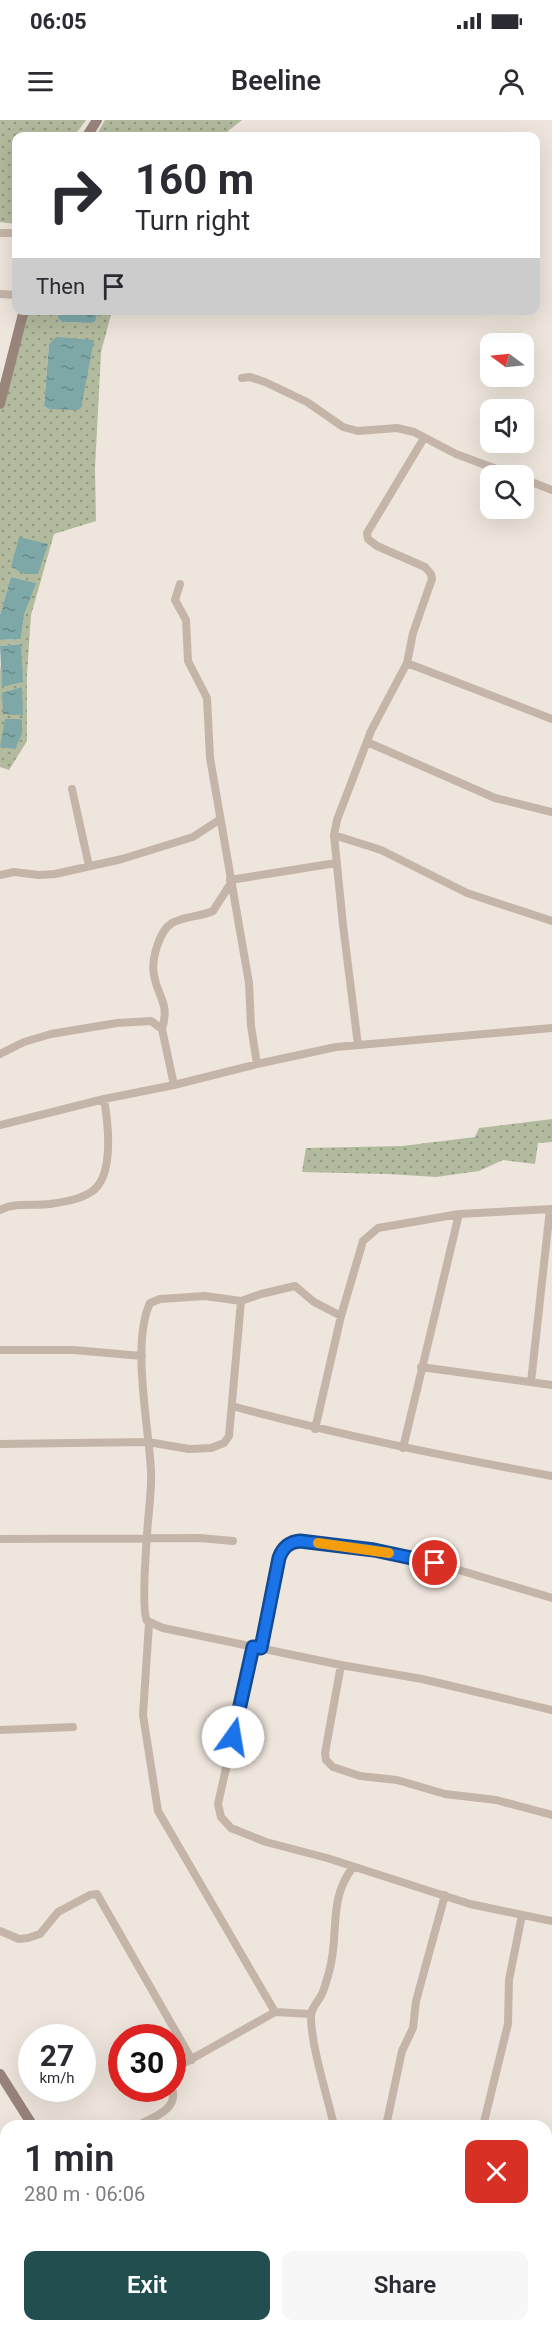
<!DOCTYPE html>
<html lang="en">
<head>
<meta charset="utf-8">
<style>
  body { margin:0; font-family:Roboto,sans-serif; background:#f7f7f7; color:#2b2b33; height:100vh; display:flex; flex-direction:column; font-size:22px; white-space:nowrap }
  * { box-sizing:border-box; margin:0 }
  p { font-size:20px; color:#7c7c81 }
  .icon { flex:none; width:33px; height:33px; fill:none; stroke:currentColor; stroke-width:2; stroke-linecap:round; stroke-linejoin:round }
  .map { position:relative; flex:1; overflow:hidden }
  .drawer { position:absolute; left:0px; top:2000px; width:552px; height:212px; display:flex; flex-direction:column; background:#fff; border-radius:18px 18px 0 0; box-shadow:0 6px 24px #0002 }
  .drawer>* { flex:none }
  .guide { position:absolute; left:12px; top:12px; width:528px; height:183px; border-radius:12px; box-shadow:0 6px 24px #0002; background:#fff; color:#2b2b33; overflow:hidden }
  .needle { width:39px; rotate:285deg }
  .tools { position:absolute; left:480px; top:213px; display:grid; gap:12px }
  .tools a { display:grid; place-items:center; width:54px; height:54px; border-radius:12px; background:#fff; box-shadow:0 6px 24px #0002; font-size:30px }
  .speed { position:absolute; left:18px; top:1904px; display:flex; gap:12px; font-size:30px; font-weight:700; text-align:center }
  .speed>* { display:grid; place-content:center; width:78px; height:78px; border-radius:50%; background:#fff; box-shadow:0 6px 24px #0002; line-height:1 }
  .speed small { font-size:15px; font-weight:400 }
  .speed .limit { border:9px solid #d22; background:#fff; color:#111 }
  .pin { position:absolute; display:grid; place-items:center; width:51px; height:51px; color:#fff; margin:-26px; border:3px solid #fff; border-radius:50%; box-shadow:0 2px 6px #0007 }
  .me { position:absolute; width:66px; margin:-33px; rotate:13deg; stroke-linejoin:round; filter:drop-shadow(0 0 4px #0008) }
  .turn { display:flex; align-items:center; gap:21px; height:126px; padding:0 24px; font-size:27px }
  .turn .icon { width:78px; height:78px; stroke-width:2.5 }
  .turn b { display:block; font-size:42px; line-height:51px }
  .then { display:flex; align-items:center; height:57px; padding:0 24px; background:#0003; gap:12px; font-size:22px }
  .round { display:grid; place-items:center; flex:none; width:63px; height:63px; border-radius:12px; background:#f7f7f7 }
  .head { display:flex; align-items:center; justify-content:space-between; height:102px; padding:0 24px }
  h1 { font-size:36px; font-weight:600; line-height:45px }
  .primary-button { display:flex; gap:12px; margin-top:auto; padding:12px 24px }
  .primary-button a { flex:1; height:69px; border-radius:12px; background:#234e4f; color:#fff; font-size:24px; font-weight:600; line-height:69px; text-align:center }
  .primary-button a+a { background:#f7f7f7; color:#2b2b33 }
  .status { display:flex; justify-content:space-between; align-items:center; height:42px; padding:0 30px; background:#fff; direction:ltr }
  .status svg { height:16px; fill:currentColor }
  header { display:flex; justify-content:space-between; align-items:center; height:78px; padding:0 24px; background:#fff; font-size:27px; font-weight:600 }
  .map>svg:first-child { display:block }
  .grass { fill:url(#grass-dots); fill-rule:evenodd }
  .water { fill:url(#water-ripples) }
  .lines { fill:none; stroke-linecap:round; stroke-linejoin:round }
  .street { stroke:#c5b5a9; stroke-width:8 }
  .secondary { stroke:#98847b; stroke-width:10 }
  .route-casing { stroke:#114b97; stroke-width:15 }
  .route { stroke:#1a73e8; stroke-width:10 }
  .slow { stroke:#f59e0b; stroke-width:10 }
</style>
</head>
<body>
<div class="status"><b>06:05</b><svg viewBox="0 0 49 12"><path d="M0 12V9h3v3zM5 12V6h3v6zM10 12V3h3v9zM15 12V0h3v12zM26 1h20v11H26zM47 4h2v5h-2z"/></svg></div>
<header><svg class="icon" aria-label="menu" viewBox="0 0 24 24"><path d="M4 6h16M4 12h16M4 18h16"/></svg>Beeline<svg class="icon" aria-label="person" viewBox="0 0 24 24"><circle cx="12" cy="8" r="4"/><path d="M4 21q1-7 8-7t8 7"/></svg></header>
<div class="map">
<svg width="552" height="2210" viewBox="0 0 552 2210">
  <defs>
    <pattern id="grass-dots" width="8" height="8" patternUnits="userSpaceOnUse" patternTransform="scale(1.5)"><rect width="8" height="8" fill="#b3bb9e"/><path d="M2 2h.1M6 6h.1" fill="none" stroke="#929881" stroke-width="1.8" stroke-linecap="round"/></pattern>
    <pattern id="water-ripples" width="26" height="14" patternUnits="userSpaceOnUse" patternTransform="scale(1.5)"><rect width="26" height="14" fill="#7ea8a8"/><path d="M2 4q2-2 4 0t4 0M15 11q2-2 4 0t4 0" fill="none" stroke="#688989"/></pattern>
  </defs>
  <rect width="100%" height="100%" fill="#eee5dc"/>
  <path class="grass" d="M0 0H86L74 16H16V104L0 102Z
    M105 0H242L222 16H96Z
    M27 191H58V198L62 202 91 203 97 197 99 191H112L101 232 95 349 96 401 54 414 31 495 27 554V621L9 650 0 647V544L3 567 21 524 0 526V520L21 519 24 495 35 463 11 457 0 495V290ZM49 224 81 288 49 289 44 286Z
    M552 999V1022L538 1023 535 1044 503 1040 479 1051 436 1057 388 1054 302 1052 306 1028 402 1026 475 1017 479 1008Z"/>
  <path class="water" d="M58 191V190L99 191 95 201 91 203 62 202 58 198Z
    M56 217 94 220 81 288 77 290 49 289 44 286 49 224Z
    M19 417 48 424 38 454H24L11 447Z
    M11 457 36 463 24 495 21 519 0 520V495Z
    M21 524 23 562 2 567 0 526Z
    M22 567 23 595 3 594 2 573Z
    M5 599H20L22 601V614L15 629 0 627Z"/>
  <g class="lines">
    <path class="street" d="M0 113H16
      M0 174 16 175
      M242 258 250 257 265 262 307 282 343 307 358 311 397 308 414 312 456 334 515 356
      M524 359 552 370
      M180 464 175 480 186 500 188 541 207 578 210 638 249 863 251 906 257 944
      M407 543 552 599
      M367 622 495 678 552 692
      M72 669 89 746
      M334 715 381 730 467 773 552 801
      M0 755 14 752 39 755 55 754 122 739 193 717 219 700
      M230 760 336 743
      M162 909C170 883 158 878 154 855 151 840 159 811 172 803 184 796 200 797 213 791L231 763
      M358 925 343 805 334 715 337 700 371 611 407 543 413 513 432 459 431 454 425 447 377 426 368 419 367 413 424 318
      M0 934 24 922 51 914 117 903 151 901 162 909 174 965
      M0 1005 104 979 174 965 257 944 336 927 552 908
      M0 1090C16 1082 33 1086 50 1084 64 1082 84 1079 95 1069 114 1051 108 1002 104 979
      M341 1196 314 1182 295 1166 261 1174 241 1181 205 1176 160 1179 150 1183C131 1223 149 1307 151 1351 152 1372 148 1394 147 1415 146 1432 141 1489 147 1501L163 1508 341 1545 422 1559 552 1590
      M0 1230H74L142 1236
      M421 1247 552 1265
      M531 1262 550 1089
      M232 1286C338 1315 444 1336 552 1356
      M315 1309 341 1196 363 1121 378 1108 459 1094 552 1089
      M0 1324 148 1322 189 1329 211 1328 224 1323 229 1316 241 1181
      M403 1328 459 1094
      M0 1419 200 1418 233 1421
      M149 1503 143 1595 158 1691 275 1892
      M253 1527 218 1684 221 1697 231 1708 266 1722 327 1738 470 1784 552 1801
      M262 1529 279 1438 284 1428 293 1422 300 1421 373 1430 422 1439 552 1478
      M341 1545 325 1633 326 1640 333 1647 360 1656 397 1660 445 1674 496 1680 552 1695
      M0 1610 73 1607
      M0 1811 19 1819 28 1818 40 1814 58 1792 90 1775 97 1774 192 1940
      M172 1950 275 1892 311 1894
      M137 2006C153 1997 179 1990 172 1968
      M334 2006C327 1974 312 1930 311 1898 310 1889 318 1882 322 1874 325 1867 327 1859 329 1852 340 1815 327 1781 353 1747
      M386 2006 402 1931 413 1908 416 1881 445 1775
      M483 2006 508 1904 509 1860 522 1795
      M0 2028 6 2024
      M493 2205 494 2210
      M317 2210 327 2205"/>
    <path class="secondary" d="M87 16 97 0
      M0 284 24 190
      M0 1954 33 2006
      M138 2205 140 2210"/>
  </g>
  <g class="lines">
    <g class="route-casing">
      <path id="route" d="M233 1617 253 1527 261 1528 279 1438C283 1427 289 1422 300 1421L374 1430 435 1443"/>
    </g>
    <use href="#route" class="route"/>
    <path class="slow" d="M318 1423 389 1433"/>
  </g>
</svg>
<div class="tools">
<a><svg class="needle" viewBox="-14 -14 28 28"><path d="M0-13l5 13h-10z" fill="#e53935"/><path d="M0 13l5-13h-10z" fill="#7c7c81"/></svg></a>
<a><svg class="icon" aria-label="sound" viewBox="0 0 24 24"><path d="M4 9h4l5-4v14l-5-4H4zM17 9q2 3 0 6"/></svg></a>
<a><svg class="icon" aria-label="search" viewBox="0 0 24 24"><circle cx="10" cy="10" r="6"/><path d="M15 15l6 6"/></svg></a>
</div>
<div class="speed"><div>27<small>km/h</small></div><div class="limit">30</div></div>
<div class="pin" style="left:435px;top:1443px;background:#d93025"><svg class="icon" aria-label="arrive" viewBox="0 0 24 24"><path d="M6 21V4h12l-3 4 3 4H6"/></svg></div>
<svg class="me" style="left:233px;top:1617px" viewBox="-20 -20 40 40"><circle r="19" fill="#fff"/><path d="M0-13L10 11 0 6-10 11z" fill="#1a73e8"/></svg>
<div class="guide">
<div class="turn"><svg class="icon" aria-label="right" viewBox="0 0 24 24"><path d="M7 20v-9h11M14 6l5 5-5 5"/></svg><div><b>160 m</b>Turn right</div></div>
<div class="then">Then<svg class="icon" aria-label="arrive" viewBox="0 0 24 24"><path d="M6 21V4h12l-3 4 3 4H6"/></svg></div>
</div>
<section class="drawer">
<div class="head"><div><h1>1 min</h1><p>280 m · 06:06</p></div><a class="round" style="background:#d93025;color:#fff"><svg class="icon" aria-label="close" viewBox="0 0 24 24"><path d="M6 6l12 12M18 6L6 18"/></svg></a></div>
<div class="primary-button"><a>Exit</a><a>Share</a></div>
</section>
</div>
</body>
</html>
